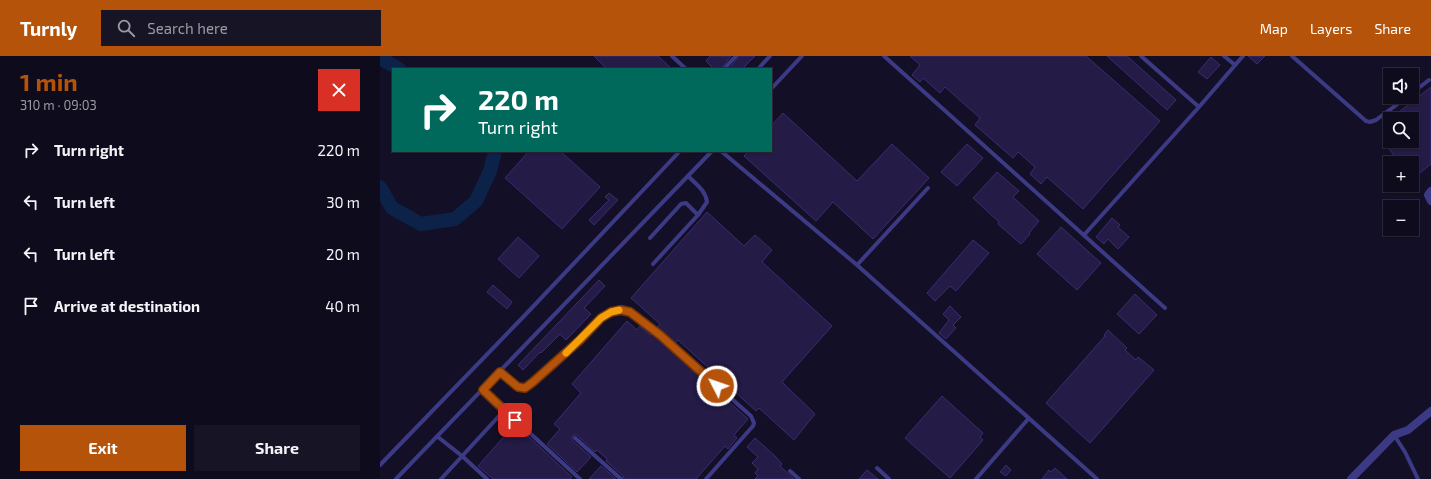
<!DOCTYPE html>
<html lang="en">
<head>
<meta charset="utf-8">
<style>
  body { margin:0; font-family:"Exo 2",sans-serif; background:#171425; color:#f1f3f6; height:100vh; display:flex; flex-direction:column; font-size:15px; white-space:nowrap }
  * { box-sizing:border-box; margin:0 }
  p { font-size:13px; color:#9b9ba3 }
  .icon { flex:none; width:22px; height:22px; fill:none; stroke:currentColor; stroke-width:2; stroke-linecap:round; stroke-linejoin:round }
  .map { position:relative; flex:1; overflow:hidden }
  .drawer { display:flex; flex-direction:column; background:#0e0b1c; width:380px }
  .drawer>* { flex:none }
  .top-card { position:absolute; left:12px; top:12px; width:380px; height:84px; border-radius:0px; box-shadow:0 1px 3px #0004,0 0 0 1px #2e2b3b; background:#00695c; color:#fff; overflow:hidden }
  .controls { position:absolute; left:1003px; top:12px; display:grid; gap:8px }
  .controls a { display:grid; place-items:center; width:36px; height:36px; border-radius:0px; background:#0e0b1c; box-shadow:0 1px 3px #0004,0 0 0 1px #2e2b3b; font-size:20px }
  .pin { position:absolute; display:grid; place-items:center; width:34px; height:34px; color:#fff; margin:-17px; border-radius:8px; box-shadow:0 2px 6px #0006 }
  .me { position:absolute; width:44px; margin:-22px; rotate:311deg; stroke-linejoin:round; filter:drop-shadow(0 0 3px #0008) }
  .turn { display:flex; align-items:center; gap:14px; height:84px; padding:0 20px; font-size:18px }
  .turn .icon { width:52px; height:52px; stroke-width:2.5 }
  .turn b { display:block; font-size:28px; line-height:34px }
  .round { display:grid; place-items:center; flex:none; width:42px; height:42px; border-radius:0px; background:#171425 }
  .overview { display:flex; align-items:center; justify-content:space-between; height:68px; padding:0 20px }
  h1 { font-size:24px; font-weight:700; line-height:30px; color:#b45309 }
  .primary-button { display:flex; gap:8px; margin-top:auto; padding:8px 20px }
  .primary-button a { flex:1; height:46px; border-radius:0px; background:#b45309; color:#fff; font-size:16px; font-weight:700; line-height:46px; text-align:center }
  .primary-button a+a { background:#171425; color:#f1f3f6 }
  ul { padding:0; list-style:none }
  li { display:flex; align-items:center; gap:12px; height:52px; padding:0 20px }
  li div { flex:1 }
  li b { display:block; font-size:15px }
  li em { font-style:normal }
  header { display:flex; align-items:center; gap:24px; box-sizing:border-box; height:56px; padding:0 20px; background:#b45309; color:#fff }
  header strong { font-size:19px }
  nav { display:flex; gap:22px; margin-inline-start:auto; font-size:14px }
  .search { width:280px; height:36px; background:#171425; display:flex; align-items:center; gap:10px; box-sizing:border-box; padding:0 14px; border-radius:0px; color:#9b9ba3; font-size:15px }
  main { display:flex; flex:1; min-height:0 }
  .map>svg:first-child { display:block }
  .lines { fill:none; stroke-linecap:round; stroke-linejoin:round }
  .river { stroke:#0c2248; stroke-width:14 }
  .building { fill:#241b47; stroke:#3b2d73 }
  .lane { stroke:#3d3a85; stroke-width:4 }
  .street { stroke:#3d3a85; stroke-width:8 }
  .route-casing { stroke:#753606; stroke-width:10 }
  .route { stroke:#b45309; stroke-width:7 }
  .slow { stroke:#f59e0b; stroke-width:7 }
</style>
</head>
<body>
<header>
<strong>Turnly</strong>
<div class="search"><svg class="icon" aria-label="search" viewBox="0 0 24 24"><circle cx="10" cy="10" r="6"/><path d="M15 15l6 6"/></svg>Search here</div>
<nav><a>Map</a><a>Layers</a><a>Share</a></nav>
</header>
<main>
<section class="drawer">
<div class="overview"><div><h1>1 min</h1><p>310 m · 09:03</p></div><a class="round" style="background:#d93025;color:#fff"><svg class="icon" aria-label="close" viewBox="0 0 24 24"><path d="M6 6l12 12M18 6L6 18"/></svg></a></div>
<ul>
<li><svg class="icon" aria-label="right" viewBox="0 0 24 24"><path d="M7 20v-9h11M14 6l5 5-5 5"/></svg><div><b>Turn right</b></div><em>220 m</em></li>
<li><svg class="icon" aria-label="left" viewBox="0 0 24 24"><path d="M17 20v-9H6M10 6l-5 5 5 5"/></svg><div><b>Turn left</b></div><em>30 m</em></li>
<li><svg class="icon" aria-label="left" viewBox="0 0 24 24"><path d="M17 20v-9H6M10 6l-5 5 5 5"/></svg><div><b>Turn left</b></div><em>20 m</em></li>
<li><svg class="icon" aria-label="arrive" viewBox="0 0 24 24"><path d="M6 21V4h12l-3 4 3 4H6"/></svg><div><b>Arrive at destination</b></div><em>40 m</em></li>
</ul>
<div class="primary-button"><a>Exit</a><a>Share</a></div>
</section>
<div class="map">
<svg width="1051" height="423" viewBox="0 0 1051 423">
  <rect width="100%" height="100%" fill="#130f26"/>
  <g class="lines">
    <path class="river" d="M0 2 19 13
      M0 131 12 152 41 168 75 163 96 145 110 115 115 95"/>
  </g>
  <path class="building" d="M214 0H278L292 13H227Z
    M330 0H351L341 13H334L326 5Z
    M359 0H375L362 13H349Z
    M530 0H706L780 65 703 153 667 121 661 128 650 118 655 111 638 96 633 102 595 69 600 62 565 31 560 37 543 22 540 26 532 19 540 9Z
    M727 0H747L796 44 787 54Z
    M868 0H885L877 8Z
    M831 1 840 9 827 23 818 16Z
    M1051 31V108L1035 121 1032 117V107H1020L1003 85 1010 79V85H1032V63H1010Z
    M403 57 477 125 512 88 549 122 493 183 453 146 436 165 364 100 369 95H391V70Z
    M587 88 603 102 577 130 561 116Z
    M149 95H180L220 131 182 173 125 122Z
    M617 116 639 135 633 141 659 165 649 177 650 178 641 188 618 168 619 166 593 142Z
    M229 137 238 144 214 169 209 164 229 144 225 141Z
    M327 156 364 190 375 179 392 194 382 206 452 270 402 326 435 358 414 384 379 352 376 355 298 284 295 287 277 272 280 268 251 242Z
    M732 162 740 169 738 171 749 181 738 193 728 183 724 188 716 181Z
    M681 171 721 207 697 234 657 198Z
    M138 181 159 200 139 222 118 203Z
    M593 184 609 197 576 235 570 230 555 245 547 237Z
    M219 224 225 230 204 252 211 258 186 284 180 278 161 297 160 296 143 314 138 309Z
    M113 229 132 246 127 253 107 236Z
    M755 238 777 259 759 278 737 258Z
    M570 250 581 261 573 269 576 272 566 283 559 277 569 264 563 258Z
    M247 265 257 274 260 270 270 279 272 277 278 282 368 363 354 379 357 382 348 393 345 390 316 423H244L243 420 226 405 227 403 217 394 215 396 197 379H194L192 381V384L211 401 197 416 167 388 180 373 174 368 201 337 192 328Z
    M728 274 747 292 745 294 756 304 758 301 774 314 710 387 666 347 725 280 724 279Z
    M562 340 603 377 600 381 603 384 570 422 525 382Z
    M135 368 192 421 190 423H113L98 410Z
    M375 382 395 400 402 408 400 410 414 423H375L378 420 375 417 378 413 372 407 378 401 367 391Z
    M626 409 631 414 626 420 620 416Z
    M221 410 236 423H209Z
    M675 412 687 423H662L669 414 671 416Z
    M487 414 498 423H479Z"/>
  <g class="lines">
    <path class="lane" d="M292 0 306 13
      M504 0 785 252
      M761 0 819 51 863 0
      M844 0 855 9
      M912 0 986 65 990 66 996 64 1027 41
      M344 13 356 0
      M378 13 390 0
      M391 33 422 0
      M1032 37 1049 24
      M341 95 477 209 717 423
      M704 179 819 51
      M270 182 301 148 306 147 318 159
      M273 208 318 159 327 146C326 135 316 128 308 120
      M477 209 548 132
      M120 316 138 331 145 332 153 326 200 284 221 262 231 255 241 254 250 256 280 279 371 360 374 367 373 370 326 423
      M103 334 200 423
      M1014 379 1025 396 1038 423
      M58 381 82 400 107 423
      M195 382 241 423
      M0 409 147 257 300 95
      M497 412 509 423
      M410 415 419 423
      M16 423 332 95
      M61 423 119 360
      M596 423 649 362"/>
    <path class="street" d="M1051 135 1048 139 1051 145
      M971 423 1014 379 1028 374 1051 355"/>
  </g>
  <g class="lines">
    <g class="route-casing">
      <path id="route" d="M135 364 103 334 120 316 138 331 145 332 153 326 200 284 221 262 231 256 241 254 250 256 280 279 337 330"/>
    </g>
    <use href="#route" class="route"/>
    <path class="slow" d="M186 297 221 262 231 256 239 254"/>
  </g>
</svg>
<div class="controls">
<a><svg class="icon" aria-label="sound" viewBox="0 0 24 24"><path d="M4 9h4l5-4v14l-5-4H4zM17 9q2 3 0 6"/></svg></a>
<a><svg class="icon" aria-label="search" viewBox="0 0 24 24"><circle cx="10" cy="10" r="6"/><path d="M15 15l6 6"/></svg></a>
<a>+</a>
<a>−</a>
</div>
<div class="pin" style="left:135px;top:364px;background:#d93025"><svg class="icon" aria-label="arrive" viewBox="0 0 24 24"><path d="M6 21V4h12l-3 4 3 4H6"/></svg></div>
<svg class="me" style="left:337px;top:330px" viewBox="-20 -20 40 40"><circle r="17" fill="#b45309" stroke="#fff" stroke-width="3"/><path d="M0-11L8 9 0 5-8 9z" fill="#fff"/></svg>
<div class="top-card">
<div class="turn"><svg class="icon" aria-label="right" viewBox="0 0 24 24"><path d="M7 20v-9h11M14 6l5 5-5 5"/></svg><div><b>220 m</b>Turn right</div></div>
</div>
</div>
</main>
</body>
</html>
